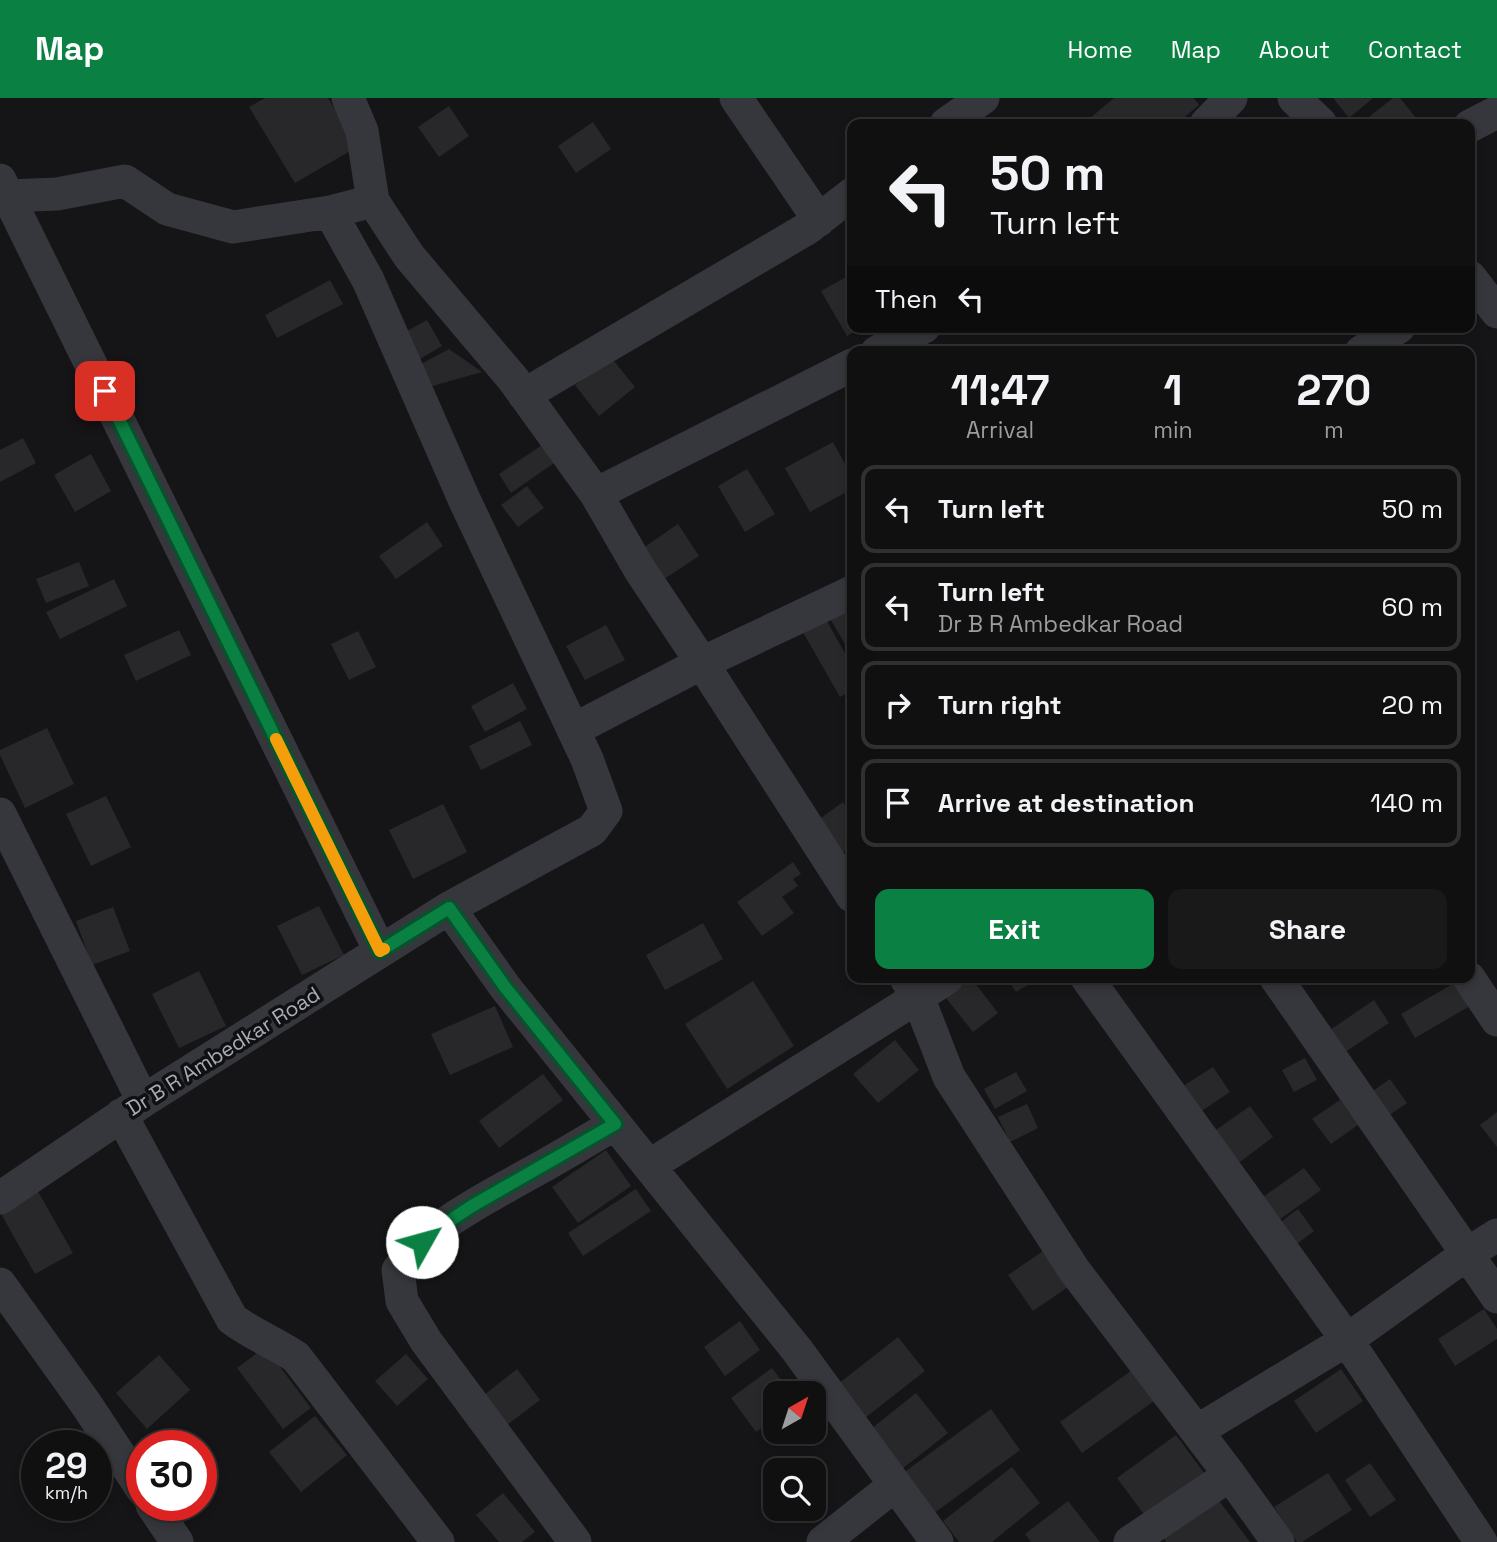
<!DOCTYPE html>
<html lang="en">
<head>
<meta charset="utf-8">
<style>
  body { margin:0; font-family:"Space Grotesk",sans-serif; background:#19191a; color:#f1f3f6; height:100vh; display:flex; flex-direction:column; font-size:26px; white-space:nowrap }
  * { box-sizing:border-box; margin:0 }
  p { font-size:23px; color:#9c9d9f }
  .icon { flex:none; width:38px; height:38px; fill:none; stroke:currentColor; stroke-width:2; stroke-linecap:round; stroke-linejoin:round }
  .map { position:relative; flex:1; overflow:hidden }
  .side { position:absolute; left:847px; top:248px; width:628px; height:637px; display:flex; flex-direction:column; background:#101011; border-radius:14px; box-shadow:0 4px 10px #0003,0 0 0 2px #303031 }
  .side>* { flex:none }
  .banner { position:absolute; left:847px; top:21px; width:628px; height:214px; border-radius:14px; box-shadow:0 4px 10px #0003,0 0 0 2px #303031; background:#101011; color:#f1f3f6; overflow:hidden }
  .needle { width:46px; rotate:39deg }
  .buttons { position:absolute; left:763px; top:1283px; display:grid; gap:14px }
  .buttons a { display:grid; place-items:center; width:63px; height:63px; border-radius:14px; background:#101011; box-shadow:0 4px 10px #0003,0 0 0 2px #303031; font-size:35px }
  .speed { position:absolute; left:21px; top:1332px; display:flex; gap:14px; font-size:35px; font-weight:700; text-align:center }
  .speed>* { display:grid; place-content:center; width:91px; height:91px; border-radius:50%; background:#101011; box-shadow:0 4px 10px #0003,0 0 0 2px #303031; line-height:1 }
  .speed small { font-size:18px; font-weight:400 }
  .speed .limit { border:10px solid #d22; background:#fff; color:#111 }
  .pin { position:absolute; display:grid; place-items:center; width:60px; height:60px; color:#fff; margin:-30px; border-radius:14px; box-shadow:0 4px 10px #0006 }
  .me { position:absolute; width:77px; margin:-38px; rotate:52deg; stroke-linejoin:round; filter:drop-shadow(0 0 5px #0008) }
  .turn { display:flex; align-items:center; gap:24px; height:147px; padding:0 28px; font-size:32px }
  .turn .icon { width:91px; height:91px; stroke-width:2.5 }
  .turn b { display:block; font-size:49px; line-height:60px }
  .then { display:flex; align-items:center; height:66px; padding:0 28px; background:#0003; gap:14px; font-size:26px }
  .eta { display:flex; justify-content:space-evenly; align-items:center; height:119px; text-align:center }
  .eta b { font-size:42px; font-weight:600; line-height:49px }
  .primary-button { display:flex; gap:14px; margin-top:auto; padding:14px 28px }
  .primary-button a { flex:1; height:80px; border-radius:14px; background:#0b8043; color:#fff; font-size:28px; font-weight:600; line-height:80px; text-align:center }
  .primary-button a+a { background:#19191a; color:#f1f3f6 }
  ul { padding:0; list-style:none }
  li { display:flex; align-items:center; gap:21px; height:88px; margin:0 14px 10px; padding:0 14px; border:4px solid #303031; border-radius:14px }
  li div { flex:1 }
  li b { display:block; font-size:26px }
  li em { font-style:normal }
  header { display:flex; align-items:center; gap:42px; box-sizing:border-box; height:98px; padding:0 35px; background:#0b8043; color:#fff }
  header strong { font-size:33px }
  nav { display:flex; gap:38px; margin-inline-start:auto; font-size:24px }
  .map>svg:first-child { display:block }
  .building { fill:#28282b }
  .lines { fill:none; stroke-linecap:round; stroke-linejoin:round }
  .minor { stroke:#36373c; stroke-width:33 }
  .route-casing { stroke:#07532c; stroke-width:18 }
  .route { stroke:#0b8043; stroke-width:12 }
  .slow { stroke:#f59e0b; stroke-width:12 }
  .labels { text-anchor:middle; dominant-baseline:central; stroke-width:7; stroke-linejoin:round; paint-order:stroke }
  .street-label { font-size:21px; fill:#a7acb7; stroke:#101012 }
</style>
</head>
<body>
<header>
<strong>Map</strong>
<nav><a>Home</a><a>Map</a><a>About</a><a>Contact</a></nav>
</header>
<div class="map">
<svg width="1497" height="1444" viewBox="0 0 1497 1444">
  <rect width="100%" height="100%" fill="#151517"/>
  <path class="building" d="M265 0H328L357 49 295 85 249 9Z
    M1114 0H1194L1199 7 1176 26H1083Z
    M1333 0H1373L1349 20Z
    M1393 0H1400L1421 26H1360Z
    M449 8 469 38 439 59 418 29Z
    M593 24 611 51 576 75 558 48Z
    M846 179 852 190V229H863L847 238 821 193Z
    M330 182 343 206 277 240 265 217Z
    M427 222 442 248 420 261 405 234Z
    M449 251 482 274 429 289 419 267Z
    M610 258 635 289 599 318 575 287Z
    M23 340 36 365 0 384V352Z
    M833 344 852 379V391L810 414 785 370Z
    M545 345 557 363 511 395 499 376Z
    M91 356 111 393 75 414 54 377Z
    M747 371 775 416 745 434 718 388Z
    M527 388 544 410 518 429 501 407Z
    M427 424 443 448 396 481 379 458Z
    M678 426 699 458 661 483 640 452Z
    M79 464 89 488 46 505 36 481Z
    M114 481 127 508 60 541 46 514Z
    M852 503V558L828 517Z
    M823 516 852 568V592L840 599 800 529Z
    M606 527 625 562 585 582 566 548Z
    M179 532 191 557 136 583 124 557Z
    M358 533 376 569 349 582 331 546Z
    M513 585 527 611 485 634 471 608Z
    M520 623 532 647 481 672 469 648Z
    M47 630 74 686 25 710 0 657V652Z
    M106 698 131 749 91 768 66 716Z
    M843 704 852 718V748L838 758 814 725Z
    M443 706 467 754 413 781 389 732Z
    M793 764 801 776 793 781 798 788 782 799 794 815 762 838 737 804Z
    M319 808 344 857 302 877 277 828Z
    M113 809 130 853 92 867 76 823Z
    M703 825 723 861 665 892 646 857Z
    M199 873 226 928 179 950 152 896Z
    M961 880H971L998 915 973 934 942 895Z
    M1007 880H1039L1016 894Z
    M753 883 794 948 727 991 685 926Z
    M1456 884 1470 908 1415 940 1401 916Z
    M1374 902 1389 925 1342 956 1327 934Z
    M495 908 513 949 450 977 431 936Z
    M895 942 919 972 878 1005 853 976Z
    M1305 960 1317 982 1294 994 1282 972Z
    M1213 969 1230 994 1200 1014 1183 988Z
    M1016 974 1027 993 995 1011 984 991Z
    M543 976 563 1002 499 1050 479 1023Z
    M1390 981 1407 1005 1388 1018 1371 994Z
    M1340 1002 1358 1027 1331 1046 1312 1021Z
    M1027 1006 1038 1030 1010 1044 998 1019Z
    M1250 1008 1273 1039 1236 1067 1213 1034Z
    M1497 1014V1049L1480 1027Z
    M606 1052 631 1088 578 1125 552 1089Z
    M1304 1070 1321 1092 1269 1129 1253 1106Z
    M36 1090 73 1155 35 1176 0 1114Z
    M636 1091 651 1113 583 1158 568 1135Z
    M1298 1111 1314 1133 1289 1152 1273 1130Z
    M1043 1153 1068 1189 1033 1213 1008 1177Z
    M1484 1211 1497 1231V1241L1455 1268 1438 1241Z
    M740 1223 760 1252 725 1278 704 1249Z
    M898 1239 925 1273 865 1320 838 1286Z
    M265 1249 311 1310 283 1331 237 1270Z
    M406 1256 428 1281 397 1308 375 1283Z
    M159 1257 190 1292 147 1331 116 1295Z
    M772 1270 791 1295H775V1320L756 1334 731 1300Z
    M517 1271 540 1302 507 1327 484 1297Z
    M1341 1271 1363 1303 1316 1335 1294 1303Z
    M1132 1272 1154 1303 1082 1355 1060 1324Z
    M916 1295 948 1335 902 1371 871 1331Z
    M991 1311 1020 1352 933 1416 903 1375Z
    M315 1318 347 1357 301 1394 269 1354Z
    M1176 1337 1205 1376 1146 1419 1117 1380Z
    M1370 1365 1396 1402 1370 1419 1345 1382Z
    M1012 1369 1040 1405 992 1444H959L943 1423Z
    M1328 1375 1352 1412 1302 1444H1297L1274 1409Z
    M503 1395 535 1434 522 1444H499L476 1417Z
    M1217 1400 1250 1444H1166L1164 1440Z
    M1068 1403 1100 1444H1031L1025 1436Z"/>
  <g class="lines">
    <path class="minor" d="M348 0 362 33 373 103
      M736 0 819 122
      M1294 0 1321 26
      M946 26 983 0
      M1206 26 1231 0
      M1470 28 1497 14
      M0 82 380 853
      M0 101 8 98 57 96 125 83 167 111 233 129 330 114
      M1470 179 1497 214
      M877 254 924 229
      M1361 254 1399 229
      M524 297 808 130 852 96
      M596 396 852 267
      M573 632 702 565 852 798
      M0 716 143 1003
      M449 810 505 889 797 1252 937 1444
      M1087 880 1347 1242 1481 1444
      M1276 880 1497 1199
      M1469 880 1497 922
      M907 882 918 899 947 880
      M121 1017 232 1221C252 1236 275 1245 296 1259L438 1444
      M649 1068 918 899 949 979 1074 1172 1230 1377 1278 1444
      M0 1100 143 1003 449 810 592 732 606 713 587 661 464 401 368 182 330 114 373 103 409 158 513 281 596 396 640 472 702 565 852 494
      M0 1186 86 1306 142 1391
      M1197 1333 1347 1242 1467 1156 1497 1137
      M152 1407 177 1444
      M575 1444 426 1243 402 1203 398 1172C430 1127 480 1104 527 1077 557 1061 586 1043 615 1026
      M823 1444 895 1387
      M1130 1444 1230 1377"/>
  </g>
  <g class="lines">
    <g class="route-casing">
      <path id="route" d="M105 293 380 853 449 810 505 889 615 1026 472 1108 433 1134 422 1144"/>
    </g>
    <use href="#route" class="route"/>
    <path class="slow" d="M276 641 380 853 384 851"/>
  </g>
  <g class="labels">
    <g class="street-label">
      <text transform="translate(223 953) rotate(-32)">Dr B R Ambedkar Road</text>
    </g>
  </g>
</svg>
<div class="buttons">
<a><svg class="needle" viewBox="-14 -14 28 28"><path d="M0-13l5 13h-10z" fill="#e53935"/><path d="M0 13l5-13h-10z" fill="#9c9d9f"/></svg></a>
<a><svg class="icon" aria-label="search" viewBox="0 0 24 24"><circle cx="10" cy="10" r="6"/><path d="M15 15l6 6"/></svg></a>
</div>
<div class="speed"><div>29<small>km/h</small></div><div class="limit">30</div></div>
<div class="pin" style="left:105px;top:293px;background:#d93025"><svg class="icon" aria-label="arrive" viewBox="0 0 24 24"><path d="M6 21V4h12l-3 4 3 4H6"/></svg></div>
<svg class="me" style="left:422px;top:1144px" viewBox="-20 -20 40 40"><circle r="19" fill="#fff"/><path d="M0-13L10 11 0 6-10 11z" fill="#0b8043"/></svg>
<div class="banner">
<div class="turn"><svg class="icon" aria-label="left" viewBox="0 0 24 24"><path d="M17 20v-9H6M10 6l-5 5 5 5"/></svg><div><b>50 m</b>Turn left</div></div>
<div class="then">Then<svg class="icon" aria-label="left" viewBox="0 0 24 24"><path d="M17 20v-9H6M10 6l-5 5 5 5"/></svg></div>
</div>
<section class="side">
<div class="eta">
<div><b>11:47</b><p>Arrival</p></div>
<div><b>1</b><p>min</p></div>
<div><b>270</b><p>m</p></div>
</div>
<ul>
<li><svg class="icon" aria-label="left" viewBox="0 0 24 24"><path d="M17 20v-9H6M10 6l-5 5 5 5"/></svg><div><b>Turn left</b></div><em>50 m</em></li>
<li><svg class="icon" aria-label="left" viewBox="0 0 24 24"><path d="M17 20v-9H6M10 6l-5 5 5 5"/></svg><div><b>Turn left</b><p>Dr B R Ambedkar Road</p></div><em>60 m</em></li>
<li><svg class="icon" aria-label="right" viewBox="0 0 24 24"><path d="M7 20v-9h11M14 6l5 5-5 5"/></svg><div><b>Turn right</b></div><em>20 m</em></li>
<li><svg class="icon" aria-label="arrive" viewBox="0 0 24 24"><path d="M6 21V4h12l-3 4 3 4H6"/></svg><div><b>Arrive at destination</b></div><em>140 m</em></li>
</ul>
<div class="primary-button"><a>Exit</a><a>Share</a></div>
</section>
</div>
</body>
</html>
